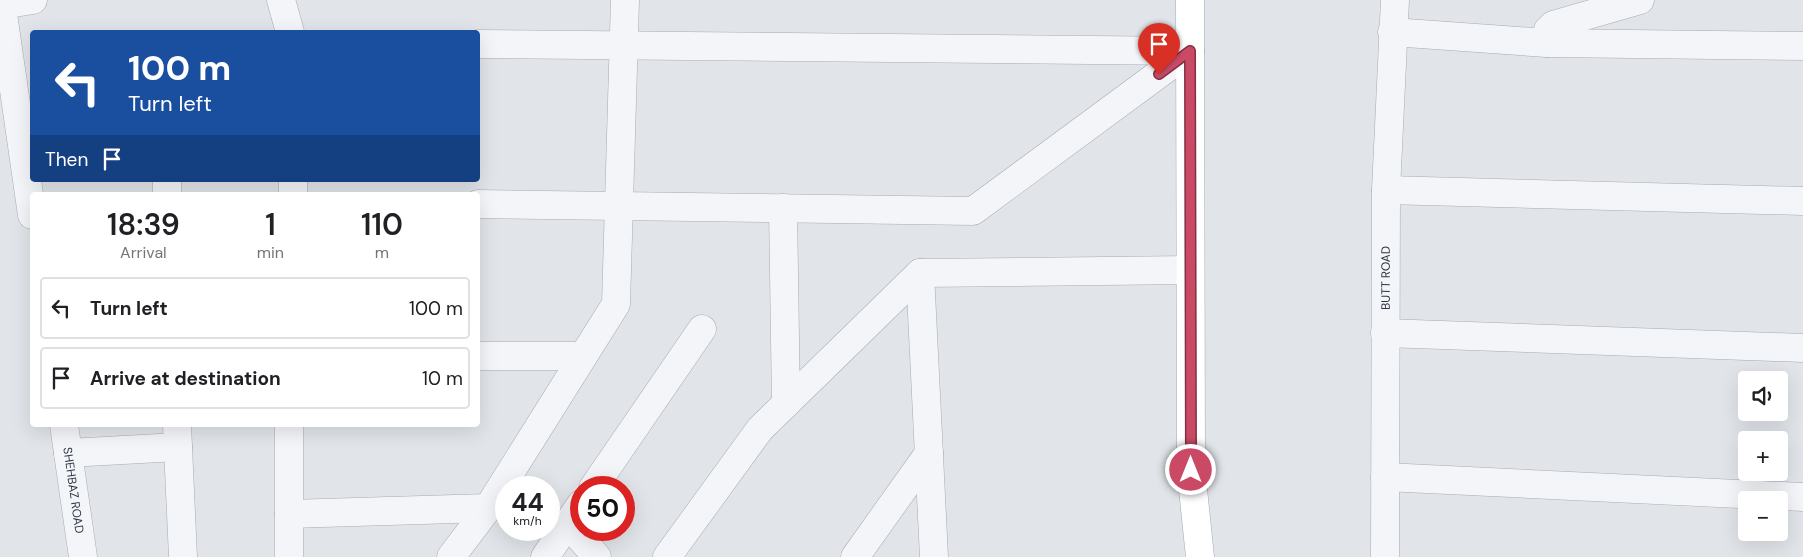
<!DOCTYPE html>
<html lang="en">
<head>
<meta charset="utf-8">
<style>
  body { margin:0; font-family:"DM Sans",sans-serif; background:#f2f2f2; color:#202124; height:100vh; display:flex; flex-direction:column; font-size:19px; white-space:nowrap }
  * { box-sizing:border-box; margin:0 }
  p { font-size:16px; color:#757577 }
  .icon { flex:none; width:28px; height:28px; fill:none; stroke:currentColor; stroke-width:2; stroke-linecap:round; stroke-linejoin:round }
  .map { position:relative; flex:1; overflow:hidden }
  .side { position:absolute; left:30px; top:192px; width:450px; height:235px; display:flex; flex-direction:column; background:#fff; border-radius:5px; box-shadow:0 5px 20px #0002 }
  .side>* { flex:none }
  .top-card { position:absolute; left:30px; top:30px; width:450px; height:152px; border-radius:5px; box-shadow:0 5px 20px #0002; background:#1a4fa0; color:#fff; overflow:hidden }
  .controls { position:absolute; left:1738px; top:371px; display:grid; gap:10px }
  .controls a { display:grid; place-items:center; width:50px; height:50px; border-radius:5px; background:#fff; box-shadow:0 5px 20px #0002; font-size:25px }
  .speed { position:absolute; left:495px; top:476px; display:flex; gap:10px; font-size:25px; font-weight:700; text-align:center }
  .speed>* { display:grid; place-content:center; width:65px; height:65px; border-radius:50%; background:#fff; box-shadow:0 5px 20px #0002; line-height:1 }
  .speed small { font-size:12px; font-weight:400 }
  .speed .limit { border:8px solid #d22; background:#fff; color:#111 }
  .pin { position:absolute; display:grid; place-items:center; width:42px; height:42px; color:#fff; margin:-51px -21px; border-radius:50% 50% 50% 0; rotate:-45deg; box-shadow:0 0 5px #0007 }
  .pin .icon { rotate:45deg }
  .me { position:absolute; width:55px; margin:-28px; rotate:0deg; stroke-linejoin:round; filter:drop-shadow(0 0 4px #0008) }
  .turn { display:flex; align-items:center; gap:18px; height:105px; padding:0 15px; font-size:22px }
  .turn .icon { width:65px; height:65px; stroke-width:2.5 }
  .turn b { display:block; font-size:35px; line-height:42px }
  .then { display:flex; align-items:center; height:48px; padding:0 15px; background:#0003; gap:10px; font-size:19px }
  .eta { display:flex; justify-content:space-evenly; align-items:center; height:85px; text-align:center }
  .eta b { font-size:30px; font-weight:600; line-height:35px }
  ul { padding:0; list-style:none }
  li { display:flex; align-items:center; gap:15px; height:62px; margin:0 10px 8px; padding:0 5px; border:2px solid #e0e0e0; border-radius:5px }
  li div { flex:1 }
  li b { display:block; font-size:19px }
  li em { font-style:normal }
  .map>svg:first-child { display:block }
  .lines { fill:none; stroke-linecap:round; stroke-linejoin:round }
  .minor-casing { stroke:#a6acb3; stroke-width:29 }
  .major-casing { stroke:#a1aab5; stroke-width:29 }
  .minor { stroke:#f4f5f8; stroke-width:28 }
  .major { stroke:#fff; stroke-width:28 }
  .route-casing { stroke:#833042; stroke-width:12 }
  .route { stroke:#ca4a66; stroke-width:9 }
  .labels { text-anchor:middle; dominant-baseline:central; stroke-width:5; stroke-linejoin:round; paint-order:stroke }
  .street-label { font-size:12px; fill:#2a3340; stroke:#f1f4f7 }
</style>
</head>
<body>
<div class="map">
<svg width="1803" height="557" viewBox="0 0 1803 557">
  <rect width="100%" height="100%" fill="#e1e5e9"/>
  <g class="lines">
    <g class="minor-casing">
      <g id="minor">
        <path d="M1 0 32 215"/>
        <path d="M281 0 290 32"/>
        <path d="M1 5 33 0"/>
        <path d="M1392 32 1547 43 1803 46"/>
        <path d="M1547 43 1548 30 1553 25 1640 0"/>
        <path d="M478 44 1190 51"/>
        <path d="M167 180V195"/>
        <path d="M293 180V195"/>
        <path d="M1386 190 1803 201"/>
        <path d="M478 204 973 211 1190 51"/>
        <path d="M783 208 786 404"/>
        <path d="M920 273 934 557"/>
        <path d="M1385 333 1803 348"/>
        <path d="M478 356H583"/>
        <path id="s1" d="M64 425 83 557"/>
        <path d="M177 425 183 557"/>
        <path d="M68 453 178 447"/>
        <path d="M1385 477 1803 497"/>
        <path d="M593 488 702 329"/>
        <path d="M289 514 488 508 616 304 625 0"/>
        <path d="M568 524 597 557"/>
        <path d="M289 557V425"/>
        <path d="M451 557 488 508"/>
        <path d="M545 557 581 504"/>
        <path d="M667 557 760 429 920 273 1190 270"/>
        <path d="M855 557 929 453"/>
        <path id="s2" d="M1385 557 1386 190 1395 0"/>
      </g>
    </g>
    <g class="major-casing">
      <path id="major" d="M1190 0 1191 470 1200 557"/>
    </g>
    <use href="#minor" class="minor"/>
    <use href="#major" class="major"/>
  </g>
  <g class="lines">
    <g class="route-casing">
      <path id="route" d="M1159 74 1190 51 1191 470"/>
    </g>
    <use href="#route" class="route"/>
  </g>
  <g class="labels">
    <g class="street-label">
      <text stroke="none"><textPath href="#s2" startOffset="279">BUTT ROAD</textPath></text>
      <text stroke="none"><textPath href="#s1" startOffset="66">SHEHBAZ ROAD</textPath></text>
    </g>
  </g>
</svg>
<div class="controls">
<a><svg class="icon" aria-label="sound" viewBox="0 0 24 24"><path d="M4 9h4l5-4v14l-5-4H4zM17 9q2 3 0 6"/></svg></a>
<a>+</a>
<a>−</a>
</div>
<div class="speed"><div>44<small>km/h</small></div><div class="limit">50</div></div>
<div class="pin" style="left:1159px;top:74px;background:#d93025"><svg class="icon" aria-label="arrive" viewBox="0 0 24 24"><path d="M6 21V4h12l-3 4 3 4H6"/></svg></div>
<svg class="me" style="left:1191px;top:470px" viewBox="-20 -20 40 40"><circle r="17" fill="#ca4a66" stroke="#fff" stroke-width="3"/><path d="M0-11L8 9 0 5-8 9z" fill="#fff"/></svg>
<div class="top-card">
<div class="turn"><svg class="icon" aria-label="left" viewBox="0 0 24 24"><path d="M17 20v-9H6M10 6l-5 5 5 5"/></svg><div><b>100 m</b>Turn left</div></div>
<div class="then">Then<svg class="icon" aria-label="arrive" viewBox="0 0 24 24"><path d="M6 21V4h12l-3 4 3 4H6"/></svg></div>
</div>
<section class="side">
<div class="eta">
<div><b>18:39</b><p>Arrival</p></div>
<div><b>1</b><p>min</p></div>
<div><b>110</b><p>m</p></div>
</div>
<ul>
<li><svg class="icon" aria-label="left" viewBox="0 0 24 24"><path d="M17 20v-9H6M10 6l-5 5 5 5"/></svg><div><b>Turn left</b></div><em>100 m</em></li>
<li><svg class="icon" aria-label="arrive" viewBox="0 0 24 24"><path d="M6 21V4h12l-3 4 3 4H6"/></svg><div><b>Arrive at destination</b></div><em>10 m</em></li>
</ul>
</section>
</div>
</body>
</html>
